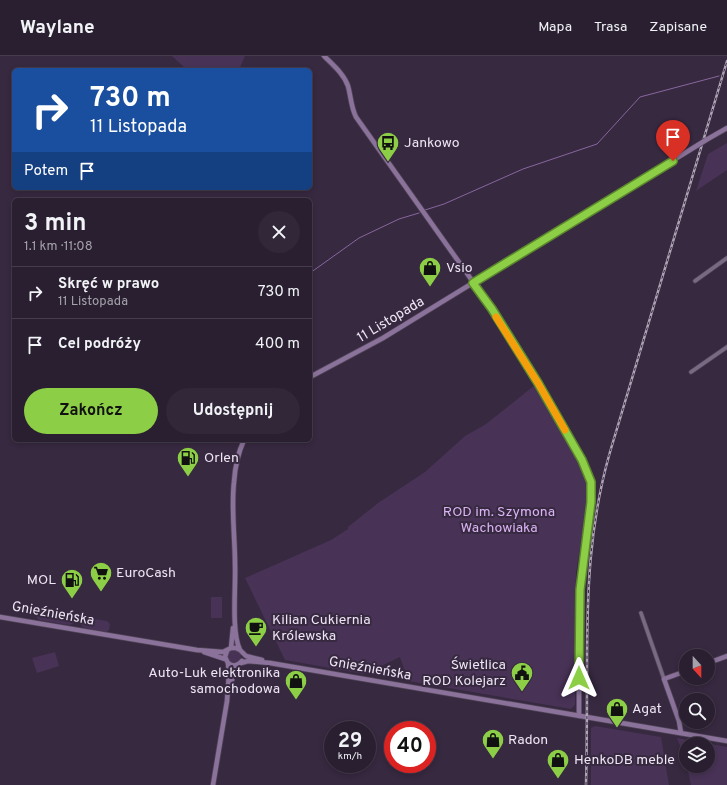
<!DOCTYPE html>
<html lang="pl">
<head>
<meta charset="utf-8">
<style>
  body { margin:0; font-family:Overpass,sans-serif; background:#312738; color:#f1f3f6; height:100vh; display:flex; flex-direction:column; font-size:15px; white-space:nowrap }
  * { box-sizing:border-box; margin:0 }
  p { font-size:13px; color:#a5a2ab }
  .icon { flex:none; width:22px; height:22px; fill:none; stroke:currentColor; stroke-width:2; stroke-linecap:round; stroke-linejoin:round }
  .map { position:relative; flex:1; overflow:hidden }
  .drawer { position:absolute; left:12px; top:142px; width:300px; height:244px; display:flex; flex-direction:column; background:#291f30; border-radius:6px; box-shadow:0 2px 6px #0003,0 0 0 1px #453d4c }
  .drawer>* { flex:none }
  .guide { position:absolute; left:12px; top:12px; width:300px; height:122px; border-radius:6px; box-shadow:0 2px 6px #0003,0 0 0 1px #453d4c; background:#1a4fa0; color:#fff; overflow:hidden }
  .needle { width:26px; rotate:159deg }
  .fabs { position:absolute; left:679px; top:593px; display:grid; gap:8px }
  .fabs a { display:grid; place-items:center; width:36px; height:36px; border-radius:50%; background:#291f30; box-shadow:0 2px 6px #0003,0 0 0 1px #453d4c; font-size:20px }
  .speed { position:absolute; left:324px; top:665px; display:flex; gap:8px; font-size:20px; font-weight:700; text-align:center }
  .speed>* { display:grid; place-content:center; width:52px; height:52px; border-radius:50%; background:#291f30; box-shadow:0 2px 6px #0003,0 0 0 1px #453d4c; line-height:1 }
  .speed small { font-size:10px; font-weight:400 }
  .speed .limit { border:6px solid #d22; background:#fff; color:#111 }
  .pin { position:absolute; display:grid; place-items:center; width:34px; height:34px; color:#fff; margin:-41px -17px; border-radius:50% 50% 50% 0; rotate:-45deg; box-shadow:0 0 4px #0007 }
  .pin .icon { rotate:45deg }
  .me { position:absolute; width:44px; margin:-22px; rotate:0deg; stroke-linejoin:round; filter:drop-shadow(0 0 3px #0008) }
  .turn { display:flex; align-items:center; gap:14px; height:84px; padding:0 12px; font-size:18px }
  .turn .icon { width:52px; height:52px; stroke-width:2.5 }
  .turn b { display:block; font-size:28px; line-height:34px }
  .then { display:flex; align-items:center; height:38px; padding:0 12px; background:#0003; gap:8px; font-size:15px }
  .round { display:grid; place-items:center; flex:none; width:42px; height:42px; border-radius:21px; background:#312738 }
  .head { display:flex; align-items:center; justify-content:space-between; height:68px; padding:0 12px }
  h1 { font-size:24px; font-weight:700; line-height:30px }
  .button { display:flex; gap:8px; margin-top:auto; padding:8px 12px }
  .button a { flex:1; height:46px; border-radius:24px; background:#8cce45; color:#111; font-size:16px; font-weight:700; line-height:46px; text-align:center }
  .button a+a { background:#312738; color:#f1f3f6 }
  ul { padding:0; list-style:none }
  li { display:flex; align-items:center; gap:12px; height:52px; padding:0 12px; border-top:1px solid #453d4c }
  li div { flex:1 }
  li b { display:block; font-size:15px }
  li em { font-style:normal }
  header { display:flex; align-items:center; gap:24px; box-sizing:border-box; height:56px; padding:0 20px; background:#291f30; border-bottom:1px solid #453d4c }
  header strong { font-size:19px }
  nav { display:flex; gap:22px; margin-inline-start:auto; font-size:14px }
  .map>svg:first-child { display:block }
  .green { fill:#483256 }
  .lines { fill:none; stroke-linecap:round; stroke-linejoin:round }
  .stream { stroke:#88669e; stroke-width:1 }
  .street-casing { stroke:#504457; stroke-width:5 }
  .secondary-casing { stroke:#504457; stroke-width:6 }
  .street { stroke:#796a84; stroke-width:3.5 }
  .secondary { stroke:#8a729a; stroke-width:4.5 }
  .rail-casing { stroke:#aea4b6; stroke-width:2.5 }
  .rail { stroke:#372940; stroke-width:1; stroke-dasharray:3; stroke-linecap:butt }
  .secondary-bridge-casing { stroke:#504457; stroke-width:6; stroke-linecap:butt }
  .secondary-bridge { stroke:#8a729a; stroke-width:4.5 }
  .route-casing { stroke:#5b862d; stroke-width:10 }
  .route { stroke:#8cce45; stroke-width:7 }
  .slow { stroke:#f59e0b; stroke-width:7 }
  .labels { text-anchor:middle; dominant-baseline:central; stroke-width:4; stroke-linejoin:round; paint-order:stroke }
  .poi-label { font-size:14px; fill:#ede5f4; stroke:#372940; text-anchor:start }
  .street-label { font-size:14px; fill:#ede5f4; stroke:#372940 }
  .park-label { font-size:14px; fill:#dbb4f5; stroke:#372940 }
</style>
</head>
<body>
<header>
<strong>Waylane</strong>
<nav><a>Mapa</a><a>Trasa</a><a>Zapisane</a></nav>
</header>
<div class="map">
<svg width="727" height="729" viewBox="0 0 727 729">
  <rect width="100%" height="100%" fill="#372940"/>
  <path class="green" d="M172 0H245L239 14H187Z
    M727 87V114L696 135 708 98Z
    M535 329 580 408 588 430 587 449 576 517 575 649 571 653 408 625 400 601 364 618 285 604 245 522 331 484 348 473V471L378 447 425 416 465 380 486 368Z
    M211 541H222V562H211Z
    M41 551 51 554V559L61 560 62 557 73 560 75 562C76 567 73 568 69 569L39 564 37 562 35 557 36 554Z
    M85 558 88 559V562L107 565 110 568 109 574 107 576 84 572 80 568V563Z
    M227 600a7 7 0 1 1 14 0a7 7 0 1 1-14 0Z
    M55 596 59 610 37 617 32 602Z
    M595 670 661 681 669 729H591V672Z
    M677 682 727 691V729H691L687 710H708V688H686V705Z"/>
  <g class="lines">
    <path class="stream" d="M425 154 444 148 523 113 597 88 640 41 719 20
      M310 217 359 182 399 163 419 157"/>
    <g class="street-casing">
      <path id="street" d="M695 225 727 202
        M691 316 727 291
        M641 557 664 623"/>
    </g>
    <g class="secondary-casing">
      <path id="secondary" d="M324 0C333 9 344 18 348 30 351 41 351 51 356 61L488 247 538 327 586 412 591 426 592 440 580 526 579 542V660
        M706 84 727 72
        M310 321 383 282 698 89
        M0 561 197 594 223 596 231 592H236L240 594 246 600 262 604
        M231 592 233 572
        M240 594C231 576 236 530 235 508 235 481 231 453 234 426 235 411 238 397 244 384
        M227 595 225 601 228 607C233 611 238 610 242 605
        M204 596 225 603
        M241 607 248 605 270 607 727 685
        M708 607 727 600
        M231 631 233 617 237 609
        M681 677 679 665 664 623 686 615
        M213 729 227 645 229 618 228 607"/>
    </g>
    <use href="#street" class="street"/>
    <use href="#secondary" class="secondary"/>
    <g class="rail-casing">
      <path id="rail" d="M586 729C587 690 587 652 587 613 587 537 589 469 610 396L727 5"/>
    </g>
    <use href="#rail" class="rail"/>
    <g class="secondary-bridge-casing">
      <path id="secondary-bridge" d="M698 89 706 84"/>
    </g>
    <use href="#secondary-bridge" class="secondary-bridge"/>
  </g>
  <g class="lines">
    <g class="route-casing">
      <path id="route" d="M579 622 580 534 591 446V426L582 404 538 327 492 253 473 227 673 105"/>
    </g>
    <use href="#route" class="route"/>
    <path class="slow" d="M496 261 538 327 565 374"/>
  </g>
  <defs>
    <g id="bus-pin" transform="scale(1.15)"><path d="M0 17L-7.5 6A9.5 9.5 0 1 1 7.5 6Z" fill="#8cce45" stroke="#372940"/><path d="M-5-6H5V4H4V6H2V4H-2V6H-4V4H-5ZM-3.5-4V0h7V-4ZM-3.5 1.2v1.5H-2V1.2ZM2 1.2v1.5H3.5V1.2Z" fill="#111"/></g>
    <g id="shop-pin" transform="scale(1.15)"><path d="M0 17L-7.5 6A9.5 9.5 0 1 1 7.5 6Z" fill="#8cce45" stroke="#372940"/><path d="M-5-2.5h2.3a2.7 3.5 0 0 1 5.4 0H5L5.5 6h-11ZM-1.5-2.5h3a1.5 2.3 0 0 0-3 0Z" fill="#111"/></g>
    <g id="fuel-pin" transform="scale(1.15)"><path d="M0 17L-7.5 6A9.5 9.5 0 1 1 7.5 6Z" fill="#8cce45" stroke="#372940"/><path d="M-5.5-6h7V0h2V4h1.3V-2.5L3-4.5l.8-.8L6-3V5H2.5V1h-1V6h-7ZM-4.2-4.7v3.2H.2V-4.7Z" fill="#111"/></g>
    <g id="supermarket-pin" transform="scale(1.15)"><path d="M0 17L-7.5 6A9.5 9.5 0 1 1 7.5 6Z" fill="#8cce45" stroke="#372940"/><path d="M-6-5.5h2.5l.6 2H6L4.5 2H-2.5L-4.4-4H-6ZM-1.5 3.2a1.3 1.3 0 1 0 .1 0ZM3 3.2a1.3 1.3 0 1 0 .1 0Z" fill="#111"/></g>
    <g id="cafe-pin" transform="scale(1.15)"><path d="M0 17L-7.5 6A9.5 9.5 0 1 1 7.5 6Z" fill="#8cce45" stroke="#372940"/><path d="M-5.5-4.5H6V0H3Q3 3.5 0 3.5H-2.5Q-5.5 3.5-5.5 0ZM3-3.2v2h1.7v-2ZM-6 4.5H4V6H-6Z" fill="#111"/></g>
    <g id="civic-pin" transform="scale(1.15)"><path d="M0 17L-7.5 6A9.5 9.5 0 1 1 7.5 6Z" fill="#8cce45" stroke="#372940"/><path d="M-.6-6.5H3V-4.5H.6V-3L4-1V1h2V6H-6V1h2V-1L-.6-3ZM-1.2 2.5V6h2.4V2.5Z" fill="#111"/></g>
  </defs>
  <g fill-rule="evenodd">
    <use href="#bus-pin" x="388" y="87"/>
    <use href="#shop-pin" x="430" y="212"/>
    <use href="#fuel-pin" x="188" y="402"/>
    <use href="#supermarket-pin" x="101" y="517"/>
    <use href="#fuel-pin" x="72" y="524"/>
    <use href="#cafe-pin" x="256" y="572"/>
    <use href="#civic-pin" x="522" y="617"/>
    <use href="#shop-pin" x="296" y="625"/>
    <use href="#shop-pin" x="617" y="653"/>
    <use href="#shop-pin" x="493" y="684"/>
    <use href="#shop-pin" x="558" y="704"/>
  </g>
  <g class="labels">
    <g class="poi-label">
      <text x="404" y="87">Jankowo</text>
      <text x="446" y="212">Vsio</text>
      <text x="204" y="402">Orlen</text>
      <text x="116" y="517">EuroCash</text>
      <text x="56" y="524" text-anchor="end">MOL</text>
      <text x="272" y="564">Kilian Cukiernia<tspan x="272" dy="16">Królewska</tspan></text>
      <text x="506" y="609" text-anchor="end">Świetlica<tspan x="506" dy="16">ROD Kolejarz</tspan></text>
      <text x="280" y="617" text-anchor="end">Auto-Luk elektronika<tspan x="280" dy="16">samochodowa</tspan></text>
      <text x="632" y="653">Agat</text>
      <text x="508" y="684">Radon</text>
      <text x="574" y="704">HenkoDB meble</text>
    </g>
    <g class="street-label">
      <text transform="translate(391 264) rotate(-31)">11 Listopada</text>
      <text transform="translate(53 558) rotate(10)">Gnieźnieńska</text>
      <text transform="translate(370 613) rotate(10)">Gnieźnieńska</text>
    </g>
    <g class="park-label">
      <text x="499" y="456">ROD im. Szymona<tspan x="499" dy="16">Wachowiaka</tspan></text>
    </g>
  </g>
</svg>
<div class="fabs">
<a><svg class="needle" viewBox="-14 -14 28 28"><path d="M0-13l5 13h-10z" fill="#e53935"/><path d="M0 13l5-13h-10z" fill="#a5a2ab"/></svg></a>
<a><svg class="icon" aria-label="search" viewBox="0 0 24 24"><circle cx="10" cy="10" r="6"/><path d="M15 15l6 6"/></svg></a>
<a><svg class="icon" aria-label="layers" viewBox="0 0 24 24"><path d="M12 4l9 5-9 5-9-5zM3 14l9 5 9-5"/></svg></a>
</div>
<div class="speed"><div>29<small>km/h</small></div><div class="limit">40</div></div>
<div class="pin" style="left:673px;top:105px;background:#d93025"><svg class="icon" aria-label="arrive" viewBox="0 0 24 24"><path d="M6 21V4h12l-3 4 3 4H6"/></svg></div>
<svg class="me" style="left:579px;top:622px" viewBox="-20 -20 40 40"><path d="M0-17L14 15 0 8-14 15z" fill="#8cce45" stroke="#fff" stroke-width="4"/></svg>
<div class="guide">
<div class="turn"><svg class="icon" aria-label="right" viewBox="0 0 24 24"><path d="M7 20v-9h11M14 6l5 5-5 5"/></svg><div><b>730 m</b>11 Listopada</div></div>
<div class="then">Potem<svg class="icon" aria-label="arrive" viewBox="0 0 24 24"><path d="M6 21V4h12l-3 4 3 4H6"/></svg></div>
</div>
<section class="drawer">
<div class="head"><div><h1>3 min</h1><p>1.1 km · 11:08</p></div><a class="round"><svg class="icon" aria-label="close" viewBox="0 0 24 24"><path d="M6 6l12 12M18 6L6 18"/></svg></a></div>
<ul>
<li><svg class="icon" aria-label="right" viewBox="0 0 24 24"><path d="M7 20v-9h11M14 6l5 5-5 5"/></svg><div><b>Skręć w prawo</b><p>11 Listopada</p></div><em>730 m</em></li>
<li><svg class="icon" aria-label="arrive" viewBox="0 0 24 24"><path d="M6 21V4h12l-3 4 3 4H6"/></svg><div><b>Cel podróży</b></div><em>400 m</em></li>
</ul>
<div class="button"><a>Zakończ</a><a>Udostępnij</a></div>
</section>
</div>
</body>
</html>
